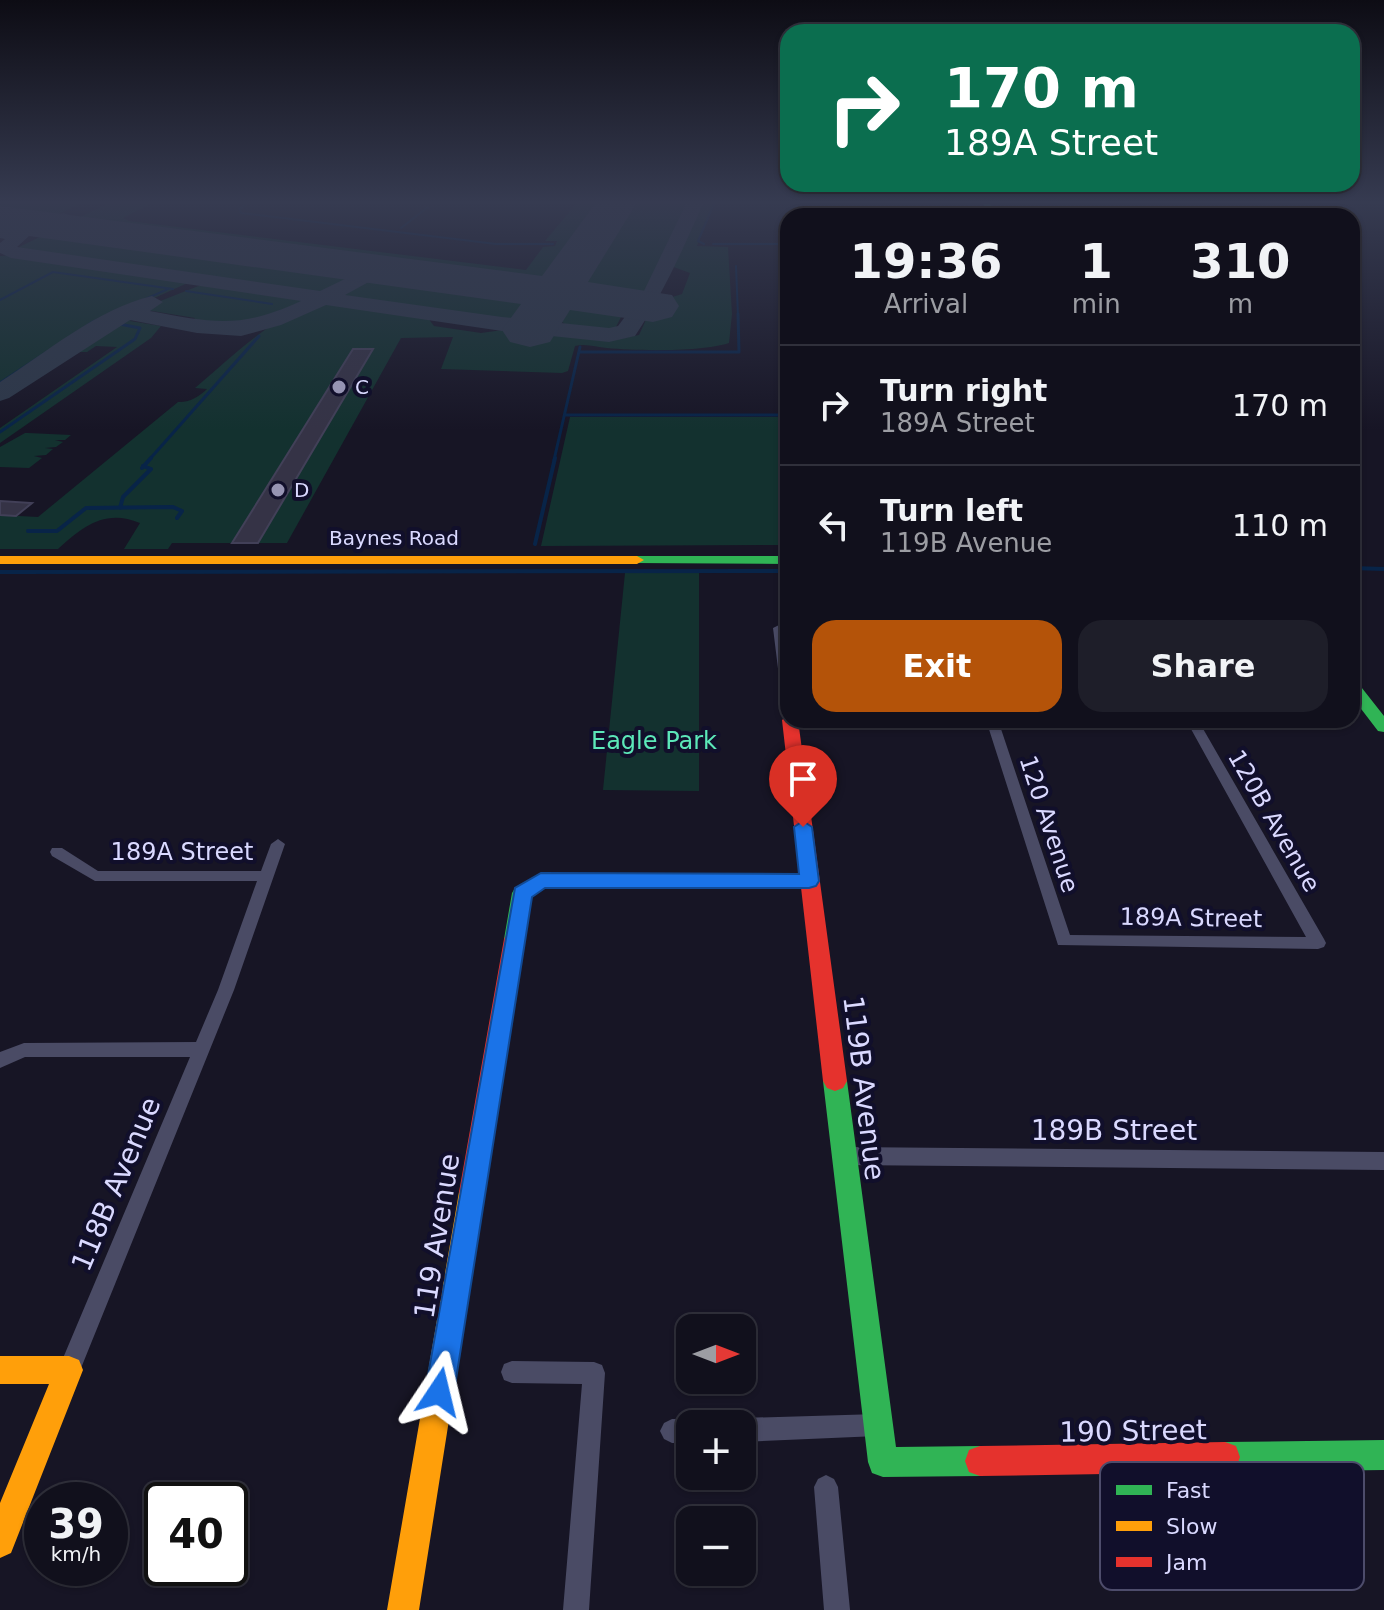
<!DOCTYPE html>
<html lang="en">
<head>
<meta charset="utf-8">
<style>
  body { margin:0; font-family:"DejaVu Sans",sans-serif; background:#1e1e29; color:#f1f3f6; height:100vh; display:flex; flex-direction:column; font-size:30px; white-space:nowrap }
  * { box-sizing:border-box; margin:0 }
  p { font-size:26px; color:#9c9da3 }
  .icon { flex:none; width:44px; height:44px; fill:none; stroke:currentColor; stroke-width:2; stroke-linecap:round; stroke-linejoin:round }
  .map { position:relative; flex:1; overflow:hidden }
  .side { position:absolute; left:780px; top:208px; width:580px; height:520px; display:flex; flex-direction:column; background:#11101c; border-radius:24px; box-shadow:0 2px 6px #0004,0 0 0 2px #30303b }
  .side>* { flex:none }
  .banner { position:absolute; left:780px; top:24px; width:580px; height:168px; border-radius:24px; box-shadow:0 2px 6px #0004,0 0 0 2px #30303b; background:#0b6e4f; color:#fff; overflow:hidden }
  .needle { width:52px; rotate:90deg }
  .controls { position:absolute; left:676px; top:1314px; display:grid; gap:16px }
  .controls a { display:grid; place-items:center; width:80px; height:80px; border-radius:16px; background:#11101c; box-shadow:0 2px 6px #0004,0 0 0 2px #30303b; font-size:40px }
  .speed { position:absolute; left:24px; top:1482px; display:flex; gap:16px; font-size:40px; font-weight:700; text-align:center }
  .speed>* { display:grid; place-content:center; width:104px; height:104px; border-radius:50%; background:#11101c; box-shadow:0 2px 6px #0004,0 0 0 2px #30303b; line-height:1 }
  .speed small { font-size:20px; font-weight:400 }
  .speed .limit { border:4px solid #111; border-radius:12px; background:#fff; color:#111 }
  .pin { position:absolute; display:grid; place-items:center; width:68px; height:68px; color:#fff; margin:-82px -34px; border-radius:50% 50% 50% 0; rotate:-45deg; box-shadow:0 0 8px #0007 }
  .pin .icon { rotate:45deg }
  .me { position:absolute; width:88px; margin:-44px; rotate:10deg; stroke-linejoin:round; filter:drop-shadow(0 0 6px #0008) }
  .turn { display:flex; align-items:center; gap:28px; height:168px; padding:0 32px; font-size:36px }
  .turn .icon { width:104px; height:104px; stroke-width:2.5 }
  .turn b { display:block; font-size:56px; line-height:68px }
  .eta { display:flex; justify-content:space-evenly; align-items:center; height:136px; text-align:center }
  .eta b { font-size:48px; font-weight:600; line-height:56px }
  .button { display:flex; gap:16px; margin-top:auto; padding:16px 32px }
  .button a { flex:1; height:92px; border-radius:24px; background:#b45309; color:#fff; font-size:32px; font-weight:600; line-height:92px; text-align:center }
  .button a+a { background:#1e1e29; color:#f1f3f6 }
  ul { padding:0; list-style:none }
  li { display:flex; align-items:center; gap:24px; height:120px; padding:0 32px; border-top:2px solid #30303b }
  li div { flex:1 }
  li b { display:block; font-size:30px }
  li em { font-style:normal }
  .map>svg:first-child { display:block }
  .green { fill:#13312f }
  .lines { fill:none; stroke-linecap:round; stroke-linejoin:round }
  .stream-far2 { stroke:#082448; stroke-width:2 }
  .stream-far1 { stroke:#082448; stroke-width:3 }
  .stream { stroke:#082448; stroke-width:4 }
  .taxiway { fill:#2d3849; fill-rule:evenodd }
  .runway { fill:#2d3849; fill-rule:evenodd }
  .building { fill:#353346; stroke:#424058; stroke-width:2 }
  .street { fill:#4a4b65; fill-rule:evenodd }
  .fast { fill:#30b455; fill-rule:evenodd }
  .slow { fill:#ff9f0a; fill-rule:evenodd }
  .jam { fill:#e5322d; fill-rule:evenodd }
  .route { fill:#1a73e8; stroke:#114b97; stroke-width:2 }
  .poi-dot { fill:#9694b3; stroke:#110f2b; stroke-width:3 }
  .labels { text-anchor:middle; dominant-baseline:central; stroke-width:8; stroke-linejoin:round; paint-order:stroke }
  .far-poi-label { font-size:20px; fill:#dad9ff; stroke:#110f2b; text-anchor:start }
  .far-street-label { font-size:20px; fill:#dad9ff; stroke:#110f2b }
  .park-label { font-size:24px; fill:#5ce8b9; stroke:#110f2b }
  .street-label { font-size:24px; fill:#dad9ff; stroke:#110f2b }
  .near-street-label { font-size:28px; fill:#dad9ff; stroke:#110f2b }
  .key { fill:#110f2b; stroke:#4d4c6b; stroke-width:2 }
  .key-label { font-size:22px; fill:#dad9ff }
</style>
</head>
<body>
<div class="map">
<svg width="1384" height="1610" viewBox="0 0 1384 1610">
  <rect width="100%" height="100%" fill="#171525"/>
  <path class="green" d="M0 204H79L44 221 0 215Z
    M107 204H150L123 218 129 221 526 270 543 247 555 246 557 241H545L576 204H605L547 287 70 222Z
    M626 204H691L648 295 630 298 570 290Z
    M699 204H714L697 246 728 247 732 314 729 343C703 352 636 351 607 348 596 347 586 343 575 346L568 371 562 373 441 369 453 337 401 338 287 543H172L168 549H124L140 523C105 508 82 527 58 549H0V515L38 517 178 402C189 403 200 396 207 389L195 388C231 358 284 304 331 301 359 300 397 310 425 314L434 326 481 333 517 328 516 331 609 341 639 335 650 311 661 303 656 302 682 294 690 273 671 266Z
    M60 231 352 270 356 277 330 290 305 293 23 252 19 247 50 232Z
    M15 255 192 281 110 318 0 386V256Z
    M389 276 540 296 523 318 504 322 344 299 339 291 366 278Z
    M206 283 300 296 303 301C287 321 217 328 193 321L195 318 140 309Z
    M564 299 610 305 623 313 615 329 608 330 565 324 553 316Z
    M118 319H133L130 321 161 326 151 338 0 443V428L117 347 96 346 87 352H68Z
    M570 417H788V545L541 546Z
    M25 433H28L71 435 65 440H55L63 442 56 447 45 448 53 449 46 455 34 456 42 458 29 468 0 467V447Z
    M625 573H699V791L603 790Z"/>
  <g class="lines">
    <path class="stream-far2" d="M246 204 240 209 241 213 496 244H553
      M969 204 978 216
      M401 228 428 207
      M704 244 698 241 714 204
      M713 244H788
      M736 266 738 316
      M186 291 272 304
      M0 300 53 272 173 289
      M107 316 168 289"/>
    <path class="stream-far1" d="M580 352H739L738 314
      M0 383 93 322 111 314
      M566 415H788
      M0 432 135 339 140 328 114 323
      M149 460 259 336
      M554 460 580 347"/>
    <path class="stream" d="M142 468 151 458
      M120 508 123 497 151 469 143 466
      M28 531H57L86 508 173 507 182 511 177 518
      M535 544 555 458
      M1352 568 1384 569
      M0 572 788 571"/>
    <path class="taxiway" d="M686 204H703C682 251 663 294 635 336L609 342 502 331 326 305 281 325 241 336 197 333 130 320 9 398 0 401V382C47 352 97 309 152 296L163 302 150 311C214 323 240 329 301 301L11 258 0 253V243L5 239 0 238V227L64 213 73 218 70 222 25 232 29 236 17 247 320 291 378 263 388 269 385 273 345 295 502 317 609 328 618 326 643 293Z"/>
    <path class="runway" d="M595 204H636L588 282 672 295 679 306 672 317 653 322 570 310 550 342 530 347 510 342 502 330 521 304 0 232V206L542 276Z"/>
  </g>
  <path class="building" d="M353 349H373L258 543H232Z
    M0 501 32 503 16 516 0 515Z"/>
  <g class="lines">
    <path class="street" d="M779 625H788V631H785L788 653V705L782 701 773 628Z
      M986 720H998L1070 935 1306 937 1186 720H1198L1324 939 1326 943 1324 947 1318 949 1058 945Z
      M278 839 285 844 234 990 77 1378 69 1381 61 1378 58 1370 190 1057H25L0 1068V1052L24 1043 196 1042 218 990 257 881H95L52 856 50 852 52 848H62L98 871H261L271 844Z
      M844 1147 1384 1152V1170L844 1165 837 1162 834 1156 837 1150Z
      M512 1361 594 1362 602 1365 605 1373 589 1610H563L582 1384 512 1383 504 1380 501 1372 504 1364Z
      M878 1414 886 1417 889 1425 886 1433 878 1436 742 1442V1424H733L742 1418Z
      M672 1419H690L698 1423 690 1424V1443H672L664 1439 660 1431 664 1423Z
      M826 1475 834 1479 838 1487 850 1610H824L814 1487 818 1479Z"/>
    <path class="fast" d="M983 204H990L999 216H991Z
      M637 556H788V564L632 563 630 560Z
      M1352 681 1358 683 1384 716V732L1378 731 1352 697Z
      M541 874H809L816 876 819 881 816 886 809 888H545L531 897 521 945 514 947 507 945 504 939 512 893 515 888Z
      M835 1071 843 1074 847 1081 896 1447 980 1446 991 1450 995 1461 991 1472 980 1476 883 1477 872 1473 868 1462 823 1081 827 1074Z
      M1384 1440V1470L1225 1472 1214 1468 1210 1457 1214 1446 1225 1442Z"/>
    <path class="slow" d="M0 556H637L644 560 637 564H0Z
      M472 1180 481 1184 485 1192 419 1610H387L459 1192 463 1184Z
      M0 1356H69L79 1360 83 1370 11 1553 0 1558V1503L49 1384H0Z"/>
    <path class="jam" d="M788 715V720H798L847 1081 843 1088 835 1091 827 1088 823 1081 782 720Z
      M514 931 521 933 524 939 485 1192 481 1200 472 1204 463 1200 459 1192 504 939 507 933Z
      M1225 1442 1236 1446 1240 1457 1236 1468 1225 1472 980 1476 969 1472 965 1461 969 1450 980 1446Z"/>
  </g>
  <linearGradient id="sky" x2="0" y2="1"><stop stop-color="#0d0c14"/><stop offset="0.47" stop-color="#363b51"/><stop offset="1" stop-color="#363b51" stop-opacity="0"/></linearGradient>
  <rect width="1384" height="430" fill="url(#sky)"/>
  <path class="route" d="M803 821 812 827 819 881 816 886 809 888H545L532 897 454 1392 450 1402 439 1406 429 1402 425 1392 515 888 541 873 799 874 794 827Z"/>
  <g class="poi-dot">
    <circle cx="339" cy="387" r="8"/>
    <circle cx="278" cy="490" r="8"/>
  </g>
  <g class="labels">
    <g class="far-poi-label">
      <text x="355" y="387">C</text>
      <text x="294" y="490">D</text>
    </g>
    <g class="far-street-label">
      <text x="394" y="538">Baynes Road</text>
    </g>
    <g class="park-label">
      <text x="654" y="741">Eagle Park</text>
    </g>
    <g class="street-label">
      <text transform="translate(1274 821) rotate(60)">120B Avenue</text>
      <text transform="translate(1049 824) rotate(72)">120 Avenue</text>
      <text x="182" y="852">189A Street</text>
      <text transform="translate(1191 918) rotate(1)">189A Street</text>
    </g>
    <g class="near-street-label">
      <text transform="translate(864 1088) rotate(83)">119B Avenue</text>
      <text x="1114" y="1130">189B Street</text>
      <text transform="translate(116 1184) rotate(-67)">118B Avenue</text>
      <text transform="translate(437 1236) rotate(-81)">119 Avenue</text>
      <text transform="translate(1133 1431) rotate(-1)">190 Street</text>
    </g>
  </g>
  <rect x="1100" y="1462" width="264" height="128" rx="12" class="key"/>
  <rect x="1116" y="1485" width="36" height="10" fill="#30b455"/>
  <rect x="1116" y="1521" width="36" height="10" fill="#ff9f0a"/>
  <rect x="1116" y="1557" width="36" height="10" fill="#e5322d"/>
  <g class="key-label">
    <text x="1166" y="1498">Fast</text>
    <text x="1166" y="1534">Slow</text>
    <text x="1166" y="1570">Jam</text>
  </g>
</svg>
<div class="controls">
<a><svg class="needle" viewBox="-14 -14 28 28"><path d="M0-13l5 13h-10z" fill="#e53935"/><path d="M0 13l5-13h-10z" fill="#9c9da3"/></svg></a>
<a>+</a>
<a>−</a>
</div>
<div class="speed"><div>39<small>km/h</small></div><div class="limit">40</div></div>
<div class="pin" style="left:803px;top:827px;background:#d93025"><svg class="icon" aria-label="arrive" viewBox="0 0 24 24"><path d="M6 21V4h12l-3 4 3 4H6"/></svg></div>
<svg class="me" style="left:439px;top:1392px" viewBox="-20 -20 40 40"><path d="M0-17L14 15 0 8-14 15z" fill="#1a73e8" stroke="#fff" stroke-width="4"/></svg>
<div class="banner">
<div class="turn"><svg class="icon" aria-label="right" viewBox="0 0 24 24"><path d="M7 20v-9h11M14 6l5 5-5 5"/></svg><div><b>170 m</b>189A Street</div></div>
</div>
<section class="side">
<div class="eta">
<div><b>19:36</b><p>Arrival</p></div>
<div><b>1</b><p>min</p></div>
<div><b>310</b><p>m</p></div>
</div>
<ul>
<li><svg class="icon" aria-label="right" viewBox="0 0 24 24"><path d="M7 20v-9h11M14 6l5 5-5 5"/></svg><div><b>Turn right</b><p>189A Street</p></div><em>170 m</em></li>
<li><svg class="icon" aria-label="left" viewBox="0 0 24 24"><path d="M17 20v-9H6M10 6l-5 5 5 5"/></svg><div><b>Turn left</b><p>119B Avenue</p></div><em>110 m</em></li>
</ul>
<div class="button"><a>Exit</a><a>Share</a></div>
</section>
</div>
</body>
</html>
